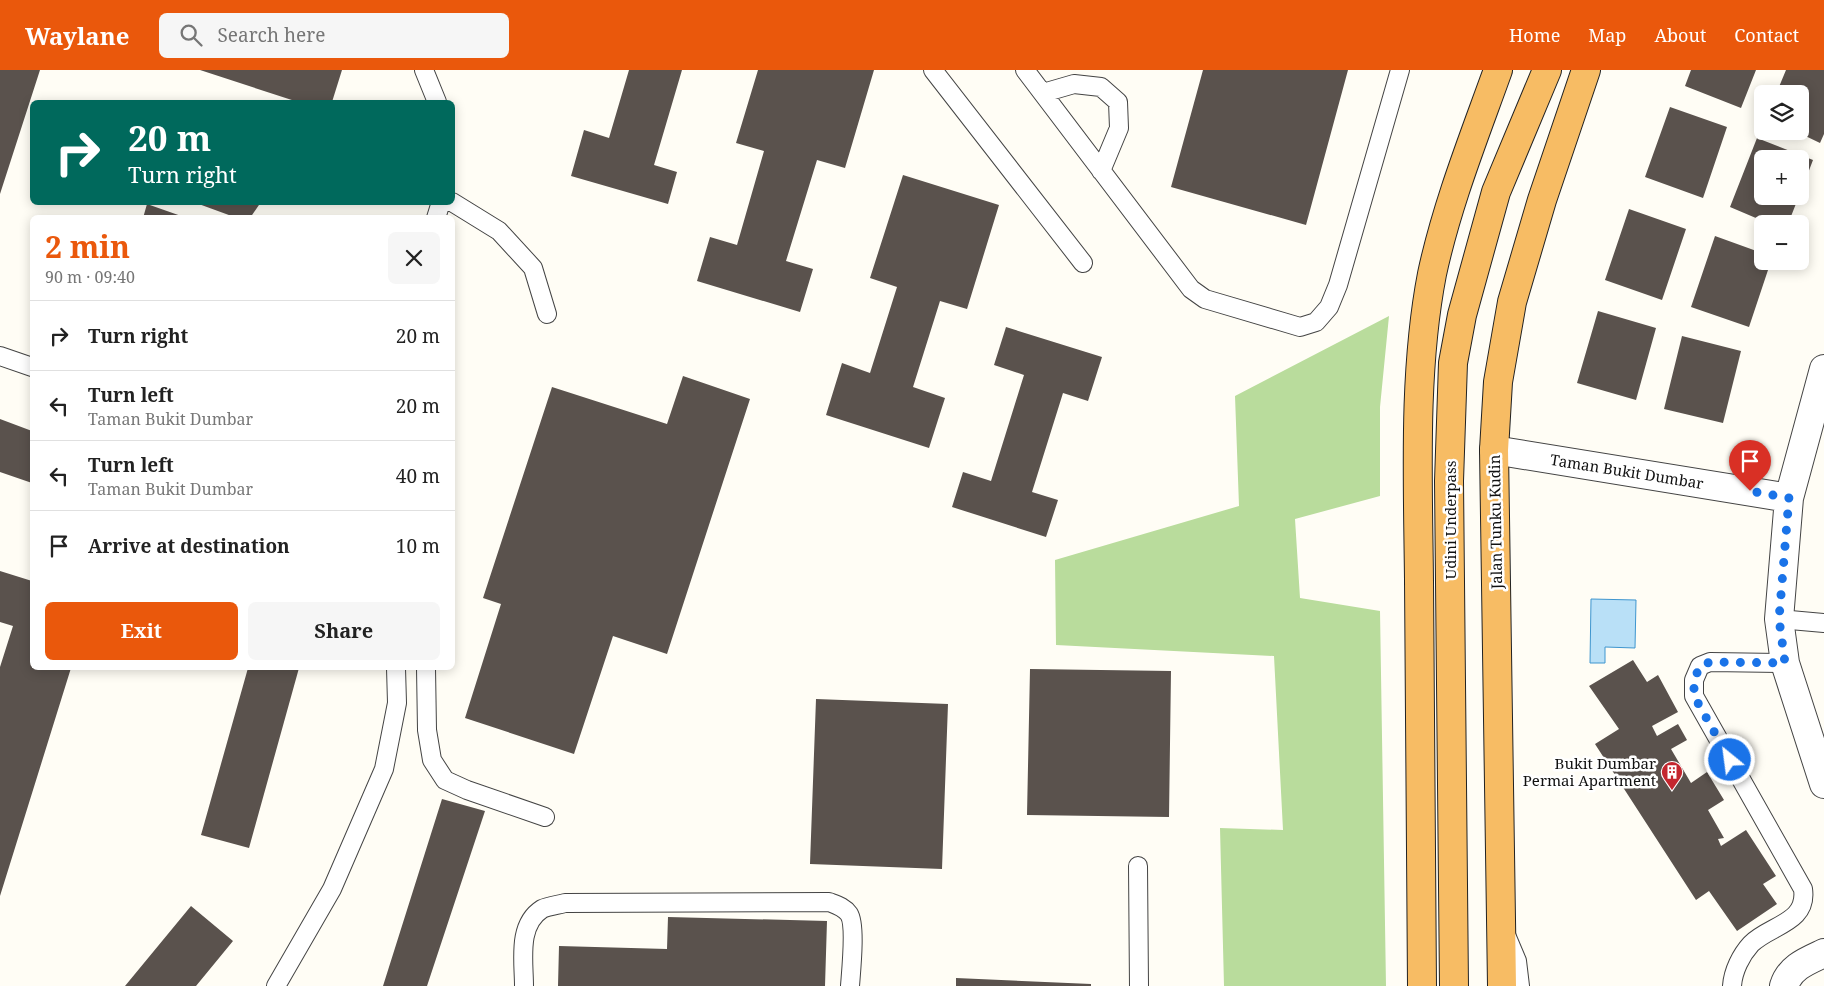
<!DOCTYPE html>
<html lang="en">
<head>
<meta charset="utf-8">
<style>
  body { margin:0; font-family:"Noto Serif",serif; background:#f6f6f6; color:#222; height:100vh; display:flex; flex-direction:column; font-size:19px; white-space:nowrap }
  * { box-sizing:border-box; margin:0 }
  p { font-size:16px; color:#767676 }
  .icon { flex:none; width:28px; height:28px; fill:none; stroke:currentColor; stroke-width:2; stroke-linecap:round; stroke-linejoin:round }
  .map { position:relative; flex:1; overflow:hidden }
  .details { position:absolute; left:30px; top:145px; width:425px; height:455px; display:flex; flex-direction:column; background:#fff; border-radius:8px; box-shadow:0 2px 12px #0003 }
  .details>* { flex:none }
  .banner { position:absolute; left:30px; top:30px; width:425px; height:105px; border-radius:8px; box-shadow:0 2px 12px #0003; background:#00695c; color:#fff; overflow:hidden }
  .tools { position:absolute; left:1754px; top:15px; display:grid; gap:10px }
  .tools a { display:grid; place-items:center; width:55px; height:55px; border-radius:8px; background:#fff; box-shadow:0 2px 12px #0003; font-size:25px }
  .pin { position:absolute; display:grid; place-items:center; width:42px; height:42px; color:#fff; margin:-51px -21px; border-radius:50% 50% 50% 0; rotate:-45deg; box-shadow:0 0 5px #0007 }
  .pin .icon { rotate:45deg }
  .me { position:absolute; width:55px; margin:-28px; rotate:331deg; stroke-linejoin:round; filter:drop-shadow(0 0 4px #0008) }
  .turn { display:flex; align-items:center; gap:18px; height:105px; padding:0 15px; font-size:22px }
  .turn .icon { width:65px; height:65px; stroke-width:2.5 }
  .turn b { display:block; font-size:35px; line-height:42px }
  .round { display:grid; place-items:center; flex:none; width:52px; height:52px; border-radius:8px; background:#f6f6f6 }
  .head { display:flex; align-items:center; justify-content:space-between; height:85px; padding:0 15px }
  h1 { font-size:30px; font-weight:700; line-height:38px; color:#ea580c }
  .cta { display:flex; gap:10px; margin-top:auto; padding:10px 15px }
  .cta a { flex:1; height:58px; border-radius:8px; background:#ea580c; color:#fff; font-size:20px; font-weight:700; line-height:58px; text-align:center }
  .cta a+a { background:#f6f6f6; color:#222 }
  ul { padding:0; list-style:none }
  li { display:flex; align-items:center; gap:15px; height:70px; padding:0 15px; border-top:1px solid #e0e0e0 }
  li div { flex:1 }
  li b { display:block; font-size:19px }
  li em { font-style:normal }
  header { display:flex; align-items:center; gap:30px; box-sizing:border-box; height:70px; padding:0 25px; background:#ea580c; color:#fff }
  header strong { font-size:24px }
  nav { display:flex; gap:28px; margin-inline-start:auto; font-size:18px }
  .search { width:350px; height:45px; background:#f6f6f6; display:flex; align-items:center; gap:12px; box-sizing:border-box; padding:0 18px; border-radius:8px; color:#767676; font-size:19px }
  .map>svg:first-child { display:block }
  .forest { fill:#b9dc9c }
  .water { fill:#b9e0f7; stroke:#3f96cf }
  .building { fill:#5a524d }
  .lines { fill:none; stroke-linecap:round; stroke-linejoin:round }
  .service-casing { stroke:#444; stroke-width:20 }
  .minor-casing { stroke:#444; stroke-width:30 }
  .trunk-casing { stroke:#222; stroke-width:30 }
  .service { stroke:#fff; stroke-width:18 }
  .minor { stroke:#fff; stroke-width:28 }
  .trunk { stroke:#f7bc64; stroke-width:28 }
  .route { stroke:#1a73e8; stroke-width:9; stroke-dasharray:0 16.2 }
  .labels { text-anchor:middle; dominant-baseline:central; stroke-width:5; stroke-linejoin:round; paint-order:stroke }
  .street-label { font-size:15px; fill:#111; stroke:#fff }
  .poi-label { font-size:15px; fill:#111; stroke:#fff; text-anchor:end }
</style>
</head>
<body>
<header>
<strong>Waylane</strong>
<div class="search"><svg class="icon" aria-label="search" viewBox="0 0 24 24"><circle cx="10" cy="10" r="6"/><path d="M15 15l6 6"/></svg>Search here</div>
<nav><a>Home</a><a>Map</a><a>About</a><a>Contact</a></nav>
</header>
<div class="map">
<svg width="1824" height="916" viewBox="0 0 1824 916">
  <rect width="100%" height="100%" fill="#fffdf5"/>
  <path class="forest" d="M1389 246 1380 337V426L1295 449 1300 528 1380 541 1386 916H1224L1220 758 1283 760 1274 586 1056 575 1055 490 1239 436 1235 326Z"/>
  <path class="water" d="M1591 529 1636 530 1635 578 1605 577V593H1590Z"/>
  <path class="building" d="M0 0H40L0 124Z
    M200 0H342L332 32H298Z
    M629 0H682L654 95 677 102 668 134 571 106 584 60 609 68Z
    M758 0H874L845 98 817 90 786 191 813 199 800 242 697 211 710 167 737 175 764 81 736 73Z
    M1203 0H1348L1306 155 1171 117Z
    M1691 0H1756L1741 38 1685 16Z
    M1786 0H1824V64L1820 73 1795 61H1800V24H1776Z
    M1670 37 1727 57 1703 128 1645 107Z
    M1757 68 1813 90 1800 124V89H1762V126H1799L1788 154H1770L1730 137Z
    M903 105 999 135 967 239 940 231 913 317 945 328 929 378 826 345 842 293 870 303 897 217 870 208Z
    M261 132 250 148H237L196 133Z
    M147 134 184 147V148H143Z
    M1629 139 1686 159 1662 230 1605 210Z
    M1715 166 1762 183V191H1771L1749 257 1691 237Z
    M1598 241 1656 258 1636 330 1577 313Z
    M1006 257 1102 287 1088 331 1063 323 1032 422 1058 430 1046 467 952 437 963 402 991 411 1024 305 994 295Z
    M1682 266 1741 281 1723 353 1664 339Z
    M683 306 750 329 667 584 613 566 574 684 465 648 501 534 483 528 552 317 667 354Z
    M0 349 32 361V413L0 402Z
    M0 501 32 511V598H71L0 826V597L13 556 0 552Z
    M1633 590 1647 612 1658 605 1678 642 1652 656 1657 666 1678 654 1687 670 1671 679 1691 713 1707 702 1724 730 1708 740 1724 768 1718 769 1721 776 1746 760 1776 806 1763 814 1777 834 1737 861 1709 821 1696 830 1595 674 1619 659 1589 616Z
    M248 598H299L249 778 201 765Z
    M1030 599 1171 601 1169 747 1027 745Z
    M816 629 948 634 942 799 810 794Z
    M442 729 485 741 427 916H383Z
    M191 836 233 871 196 916H125Z
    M668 847 827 851 825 916H558L559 876 667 879Z
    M956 908 1091 914V916H956Z"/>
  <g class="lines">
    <g class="service-casing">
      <path id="service" d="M424 0 437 32
        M933 0 1083 193
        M1025 0 1191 219 1205 229 1300 257 1316 252 1329 237 1338 215 1400 0
        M1043 23 1074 14 1101 17 1118 32 1119 58 1101 101
        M452 132 499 161 533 198 547 244
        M436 148 441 132
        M0 286 32 297
        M1779 549 1824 553
        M426 598 427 660 432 690 445 710 467 720 545 747
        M1138 796 1139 916
        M1506 865 1517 891 1520 916
        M276 916 332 819 384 699 397 633 396 598
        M524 916C524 891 517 855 542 839 548 836 558 835 565 833L829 832C837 835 844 837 849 844 856 855 851 902 850 916
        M1732 916C1733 901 1741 885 1751 874 1770 855 1808 853 1803 819L1694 626V610L1700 596 1710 592 1785 593"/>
    </g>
    <g class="minor-casing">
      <path id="minor" d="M1824 299 1789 428 1779 549 1785 593 1824 714
        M1494 380 1789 428
        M1784 916C1790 897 1807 891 1824 883"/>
    </g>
    <g class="trunk-casing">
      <path id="trunk" d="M1422 916C1421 781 1420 646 1419 511 1418 411 1413 302 1432 204 1447 134 1474 67 1498 0
        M1454 916 1449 411 1453 293 1462 245 1496 122 1547 0
        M1502 916 1494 380 1498 312 1512 232 1542 130 1586 0"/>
    </g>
    <use href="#service" class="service"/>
    <use href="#minor" class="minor"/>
    <use href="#trunk" class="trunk"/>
  </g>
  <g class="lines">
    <path class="route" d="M1730 690 1694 626V610L1700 596 1710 592 1785 593 1779 549 1789 428 1750 421"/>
  </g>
  <defs>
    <g id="building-pin" transform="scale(1.125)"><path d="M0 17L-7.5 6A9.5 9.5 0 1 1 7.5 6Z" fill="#c4262e" stroke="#fff"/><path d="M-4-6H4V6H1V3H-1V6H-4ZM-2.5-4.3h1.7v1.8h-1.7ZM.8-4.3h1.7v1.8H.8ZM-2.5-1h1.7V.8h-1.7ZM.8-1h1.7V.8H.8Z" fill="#fff"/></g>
  </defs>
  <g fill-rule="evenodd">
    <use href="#building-pin" x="1672" y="702"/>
  </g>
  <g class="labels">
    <g class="street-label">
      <text transform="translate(1627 401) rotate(9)">Taman Bukit Dumbar</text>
      <text transform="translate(1450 450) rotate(-90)">Udini Underpass</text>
      <text transform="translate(1495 452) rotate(-91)">Jalan Tunku Kudin</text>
    </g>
    <g class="poi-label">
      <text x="1656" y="693">Bukit Dumbar<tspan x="1656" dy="17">Permai Apartment</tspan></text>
    </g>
  </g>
</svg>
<div class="tools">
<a><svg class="icon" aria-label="layers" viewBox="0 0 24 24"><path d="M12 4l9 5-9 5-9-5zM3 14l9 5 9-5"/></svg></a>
<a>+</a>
<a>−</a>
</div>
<div class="pin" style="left:1750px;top:421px;background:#d93025"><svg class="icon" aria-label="arrive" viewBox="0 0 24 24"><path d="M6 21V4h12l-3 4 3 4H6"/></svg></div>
<svg class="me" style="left:1730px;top:690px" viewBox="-20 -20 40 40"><circle r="17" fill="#1a73e8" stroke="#fff" stroke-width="3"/><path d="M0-11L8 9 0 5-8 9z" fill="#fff"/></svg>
<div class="banner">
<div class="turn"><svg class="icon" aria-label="right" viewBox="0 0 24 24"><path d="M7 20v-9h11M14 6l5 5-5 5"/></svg><div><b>20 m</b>Turn right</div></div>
</div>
<section class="details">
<div class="head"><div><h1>2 min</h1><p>90 m · 09:40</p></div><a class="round"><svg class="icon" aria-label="close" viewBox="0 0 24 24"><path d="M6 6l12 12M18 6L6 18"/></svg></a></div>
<ul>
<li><svg class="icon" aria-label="right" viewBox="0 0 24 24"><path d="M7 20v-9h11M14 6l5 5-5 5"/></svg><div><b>Turn right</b></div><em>20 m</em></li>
<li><svg class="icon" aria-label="left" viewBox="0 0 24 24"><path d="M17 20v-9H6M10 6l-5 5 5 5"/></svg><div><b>Turn left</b><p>Taman Bukit Dumbar</p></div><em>20 m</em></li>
<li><svg class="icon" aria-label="left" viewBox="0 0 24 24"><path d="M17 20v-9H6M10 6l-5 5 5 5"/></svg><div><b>Turn left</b><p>Taman Bukit Dumbar</p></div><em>40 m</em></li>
<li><svg class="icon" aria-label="arrive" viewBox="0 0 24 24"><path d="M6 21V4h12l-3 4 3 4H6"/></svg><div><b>Arrive at destination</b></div><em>10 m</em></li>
</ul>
<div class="cta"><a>Exit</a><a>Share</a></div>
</section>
</div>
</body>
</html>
